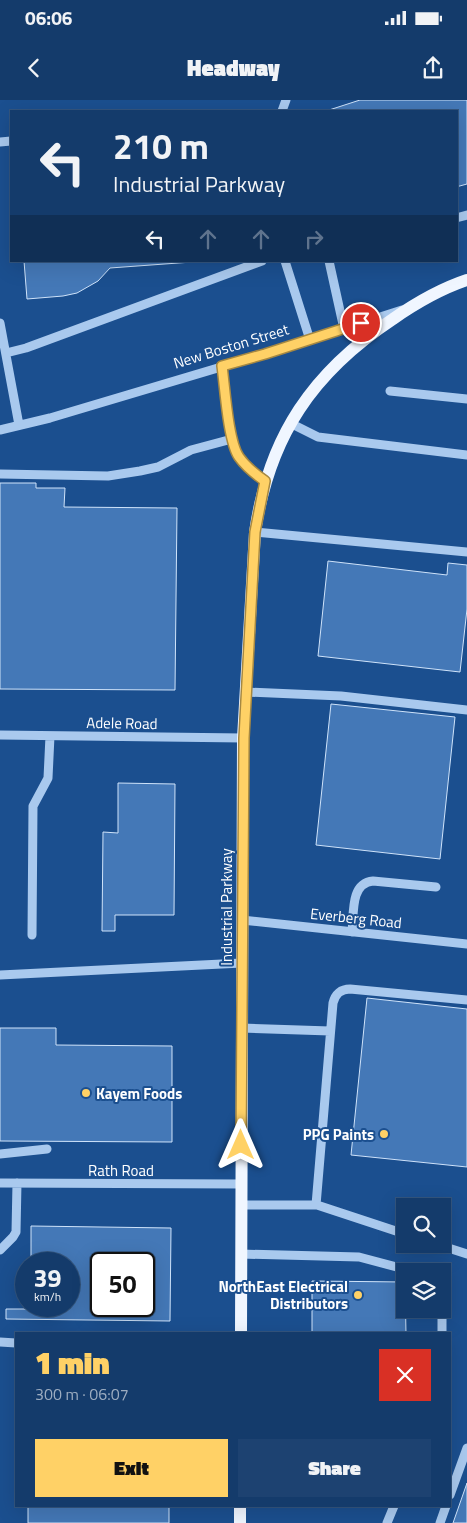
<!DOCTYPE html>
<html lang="en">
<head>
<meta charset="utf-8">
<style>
  body { margin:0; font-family:"Titillium Web",sans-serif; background:#1d4271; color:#f1f3f6; height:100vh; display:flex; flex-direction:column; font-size:19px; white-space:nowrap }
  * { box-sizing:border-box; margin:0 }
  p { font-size:16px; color:#9dadc1 }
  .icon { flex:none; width:28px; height:28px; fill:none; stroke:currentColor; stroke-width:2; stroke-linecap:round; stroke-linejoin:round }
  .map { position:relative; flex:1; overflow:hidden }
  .side { position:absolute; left:15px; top:1232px; width:436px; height:175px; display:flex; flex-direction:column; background:#143b6b; border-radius:0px; box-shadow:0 5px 20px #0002,0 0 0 1px #33557e }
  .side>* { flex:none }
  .hud { position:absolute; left:10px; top:10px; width:448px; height:152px; border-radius:0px; box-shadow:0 5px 20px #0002,0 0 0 1px #33557e; background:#143b6b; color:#f1f3f6; overflow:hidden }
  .tools { position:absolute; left:396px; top:1098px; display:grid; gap:10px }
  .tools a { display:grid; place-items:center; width:55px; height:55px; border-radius:0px; background:#143b6b; box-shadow:0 5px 20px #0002,0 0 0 1px #33557e; font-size:25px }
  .speed { position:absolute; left:15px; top:1152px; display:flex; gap:10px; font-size:25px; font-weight:700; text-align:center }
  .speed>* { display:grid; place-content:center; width:65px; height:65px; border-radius:50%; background:#143b6b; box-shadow:0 5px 20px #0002,0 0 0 1px #33557e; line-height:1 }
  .speed small { font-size:12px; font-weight:400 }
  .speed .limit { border:2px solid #111; border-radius:8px; background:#fff; color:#111 }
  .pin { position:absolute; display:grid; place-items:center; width:42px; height:42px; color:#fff; margin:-21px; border:2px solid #fff; border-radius:50%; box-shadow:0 1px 5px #0007 }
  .me { position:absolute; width:55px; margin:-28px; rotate:0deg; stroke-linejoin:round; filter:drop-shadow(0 0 4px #0008) }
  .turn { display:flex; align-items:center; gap:18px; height:105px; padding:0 20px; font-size:22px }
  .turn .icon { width:65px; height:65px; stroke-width:2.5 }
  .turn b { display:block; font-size:35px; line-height:42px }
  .lanes { display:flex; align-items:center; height:48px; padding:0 20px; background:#0003; justify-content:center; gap:25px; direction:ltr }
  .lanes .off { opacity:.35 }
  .round { display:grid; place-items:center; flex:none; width:52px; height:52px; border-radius:0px; background:#1d4271 }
  .headline { display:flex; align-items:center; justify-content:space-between; height:85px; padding:0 20px }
  h1 { font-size:30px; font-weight:800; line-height:38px; color:#ffd166 }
  .cta { display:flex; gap:10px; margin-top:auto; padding:10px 20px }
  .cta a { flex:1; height:58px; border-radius:0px; background:#ffd166; color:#111; font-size:20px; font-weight:800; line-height:58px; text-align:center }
  .cta a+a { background:#1d4271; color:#f1f3f6 }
  .status { display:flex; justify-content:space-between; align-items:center; height:35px; padding:0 25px; background:#143b6b; direction:ltr }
  .status svg { height:14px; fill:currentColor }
  header { display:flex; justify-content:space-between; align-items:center; height:65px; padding:0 20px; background:#143b6b; font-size:22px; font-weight:800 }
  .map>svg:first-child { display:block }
  .building { fill:#4478b7; stroke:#cfe3fa; fill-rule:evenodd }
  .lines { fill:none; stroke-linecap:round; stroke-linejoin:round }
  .minor { stroke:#a9c9ee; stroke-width:9 }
  .major { stroke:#f0f6ff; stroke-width:12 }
  .route-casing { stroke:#a68842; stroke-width:12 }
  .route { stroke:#ffd166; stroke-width:9 }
  .poi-dot { fill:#ffd166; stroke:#1b4f8f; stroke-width:2 }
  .labels { text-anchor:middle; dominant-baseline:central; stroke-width:4; stroke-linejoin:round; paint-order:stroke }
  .street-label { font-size:15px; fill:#fff; stroke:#1b4f8f }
  .poi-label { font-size:15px; font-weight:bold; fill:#fff; stroke:#1b4f8f; text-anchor:end }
</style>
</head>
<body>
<div class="status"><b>06:06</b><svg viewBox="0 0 49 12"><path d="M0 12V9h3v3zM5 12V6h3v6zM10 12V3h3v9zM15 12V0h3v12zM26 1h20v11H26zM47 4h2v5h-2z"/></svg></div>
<header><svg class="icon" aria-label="back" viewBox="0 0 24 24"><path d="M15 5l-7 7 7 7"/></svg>Headway<svg class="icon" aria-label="share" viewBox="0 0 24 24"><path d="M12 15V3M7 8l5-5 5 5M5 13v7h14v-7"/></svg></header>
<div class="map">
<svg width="467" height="1423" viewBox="0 0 467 1423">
  <rect width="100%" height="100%" fill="#1b4f8f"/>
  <path class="building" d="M360 0H467V84L456 87V11H326Z
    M24 161H192V162L110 168 98 181 77 193 63 196 27 199Z
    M0 383H36V388H65L64 407 177 408 175 590 0 589Z
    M328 461 447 475 448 463 467 465V509L460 572 318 556Z
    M331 604 455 617 440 759 316 745Z
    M118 683 175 684 174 815H115V831H102L103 732 118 733Z
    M367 898 467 909V1067L351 1055Z
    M0 928H56V945L172 946V1042L0 1041Z
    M31 1126 171 1128 170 1221 6 1219V1209H31V1206H69V1164H31ZM101 1164H144V1206H101Z
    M312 1181 405 1182 406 1234H312Z
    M467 1383V1423H453Z
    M28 1406H169V1423H28Z"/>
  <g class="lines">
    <path class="minor" d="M282 11 286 0
      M0 42 11 41
      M456 118 467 115
      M285 161 310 240
      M329 161 344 229
      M0 223 19 325
      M6 253 26 248 262 161
      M221 266C225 288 228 341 239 357 246 367 255 374 265 381
      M390 291 467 299
      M290 323 318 337 467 355
      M0 330 50 318 265 254 402 210
      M0 374 108 376 140 371 158 367 191 350 232 339
      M255 432 467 452
      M246 592 341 596 467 610
      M0 635 243 638
      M242 820 467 844
      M352 832C354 814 350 783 373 781L436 787
      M32 835 33 706 48 678 50 636
      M0 875 242 863
      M242 928 330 931
      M0 1054 47 1049
      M0 1083 241 1084
      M241 1105H317L405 1134
      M316 1105 333 903C335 894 341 889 350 889L467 900
      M436 1144 467 1154
      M0 1150 13 1137 16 1132 17 1083
      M241 1154 359 1157 412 1171
      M442 1234V1195
      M0 1242 16 1243
      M450 1395 467 1348
      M387 1423 394 1406
      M440 1423 446 1406"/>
    <path class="major" d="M241 1234 243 638 255 432C269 336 313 272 393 219 416 203 440 189 467 180
      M240 1423V1406"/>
  </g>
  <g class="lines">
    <g class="route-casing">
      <path id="route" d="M241 1045 244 638 255 432 265 381C255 374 246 367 239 357 228 341 225 288 222 266L265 254 361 223"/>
    </g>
    <use href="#route" class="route"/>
  </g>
  <g class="poi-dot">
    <circle cx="86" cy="993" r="5"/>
    <circle cx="384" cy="1034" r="5"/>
    <circle cx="358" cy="1195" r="5"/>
  </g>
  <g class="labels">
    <g class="street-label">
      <text transform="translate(231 246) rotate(-17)">New Boston Street</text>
      <text transform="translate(122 623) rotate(1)">Adele Road</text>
      <text transform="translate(226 807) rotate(-90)">Industrial Parkway</text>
      <text transform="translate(356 818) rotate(6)">Everberg Road</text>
      <text x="121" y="1070">Rath Road</text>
    </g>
    <g class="poi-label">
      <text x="96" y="993" text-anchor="start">Kayem Foods</text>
      <text x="374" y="1034">PPG Paints</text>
      <text x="348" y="1186">NorthEast Electrical<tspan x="348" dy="17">Distributors</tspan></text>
    </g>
  </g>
</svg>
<div class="tools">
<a><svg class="icon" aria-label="search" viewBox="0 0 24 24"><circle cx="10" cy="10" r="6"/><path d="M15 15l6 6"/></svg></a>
<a><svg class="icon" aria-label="layers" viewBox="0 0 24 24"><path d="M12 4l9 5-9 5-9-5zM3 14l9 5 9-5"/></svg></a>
</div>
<div class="speed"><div>39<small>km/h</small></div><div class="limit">50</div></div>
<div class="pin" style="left:361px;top:223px;background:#d93025"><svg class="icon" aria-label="arrive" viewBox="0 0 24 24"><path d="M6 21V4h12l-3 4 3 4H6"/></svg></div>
<svg class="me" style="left:241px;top:1045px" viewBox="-20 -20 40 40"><path d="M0-17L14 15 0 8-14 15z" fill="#ffd166" stroke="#fff" stroke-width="4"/></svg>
<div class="hud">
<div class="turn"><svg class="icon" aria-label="left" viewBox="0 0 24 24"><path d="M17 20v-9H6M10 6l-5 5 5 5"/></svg><div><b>210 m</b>Industrial Parkway</div></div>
<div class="lanes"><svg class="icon" aria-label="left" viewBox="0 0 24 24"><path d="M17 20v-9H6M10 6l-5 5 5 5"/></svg><svg class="icon off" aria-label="ahead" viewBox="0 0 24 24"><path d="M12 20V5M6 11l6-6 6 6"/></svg><svg class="icon off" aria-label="ahead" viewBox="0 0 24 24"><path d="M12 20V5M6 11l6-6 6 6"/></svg><svg class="icon off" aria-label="right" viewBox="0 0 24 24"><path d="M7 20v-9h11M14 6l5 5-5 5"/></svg></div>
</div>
<section class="side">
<div class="headline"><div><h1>1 min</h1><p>300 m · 06:07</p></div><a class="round" style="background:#d93025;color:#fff"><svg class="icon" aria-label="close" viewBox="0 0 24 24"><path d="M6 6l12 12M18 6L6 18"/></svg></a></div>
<div class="cta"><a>Exit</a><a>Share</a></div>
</section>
</div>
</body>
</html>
